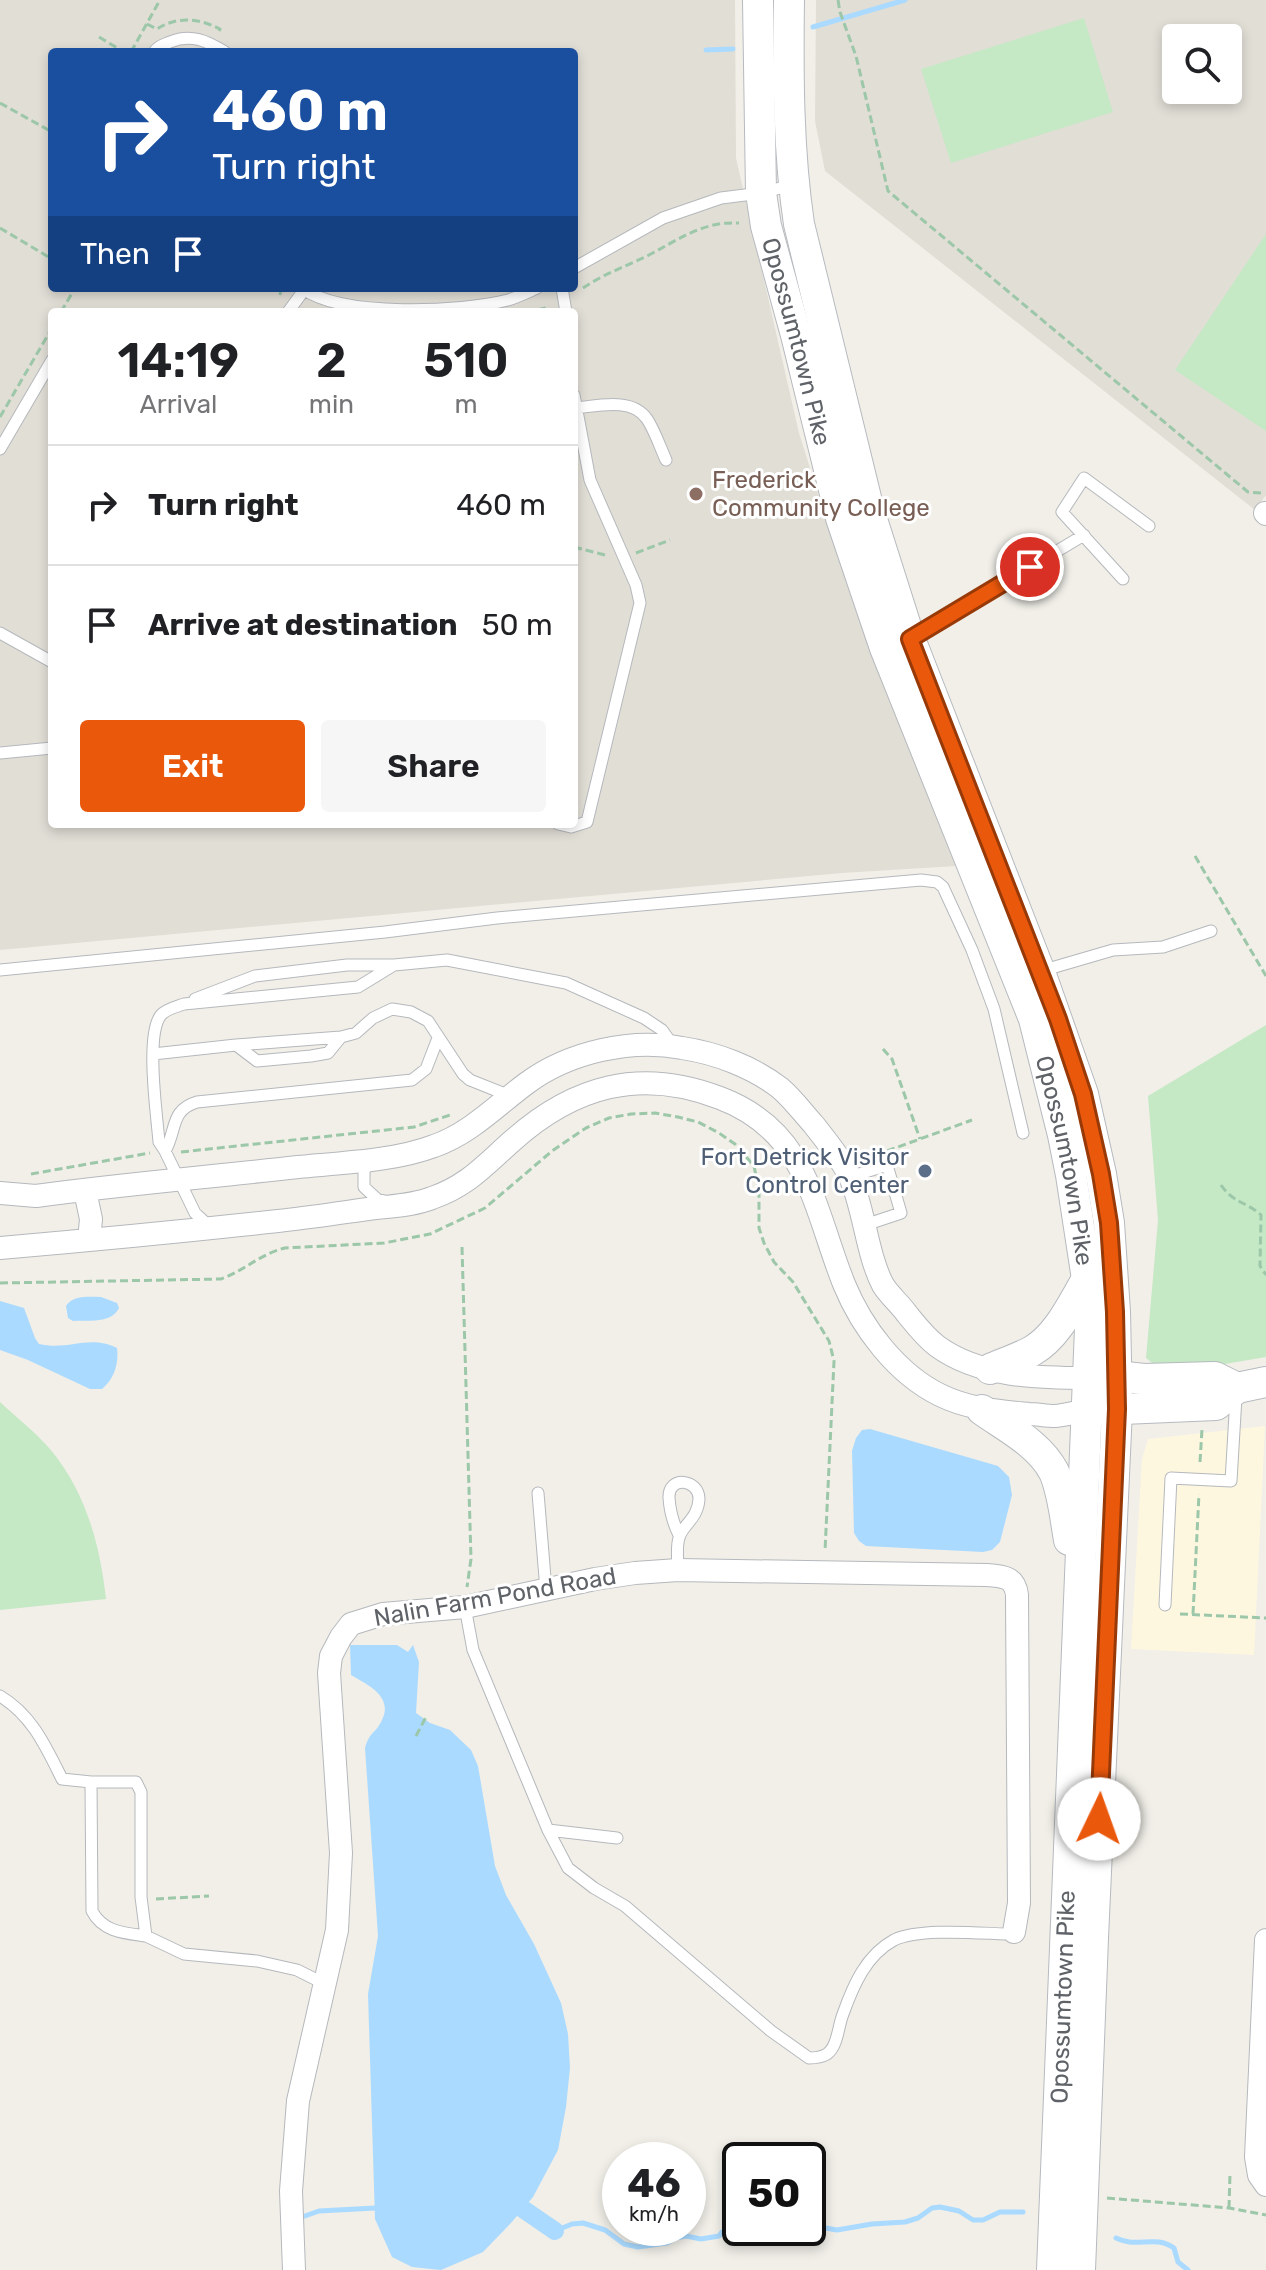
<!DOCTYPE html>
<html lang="en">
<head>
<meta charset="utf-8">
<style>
  body { margin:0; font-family:Rubik,sans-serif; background:#f6f6f6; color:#202124; height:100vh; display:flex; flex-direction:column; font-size:30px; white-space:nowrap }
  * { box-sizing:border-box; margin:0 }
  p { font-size:26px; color:#757577 }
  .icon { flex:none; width:44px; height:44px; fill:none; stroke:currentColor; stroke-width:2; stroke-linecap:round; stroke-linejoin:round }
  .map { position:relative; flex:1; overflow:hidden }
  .panel { position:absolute; left:48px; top:308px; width:530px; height:520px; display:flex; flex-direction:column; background:#fff; border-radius:8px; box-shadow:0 4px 12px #0003 }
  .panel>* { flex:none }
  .hud { position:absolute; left:48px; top:48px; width:530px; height:244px; border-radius:8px; box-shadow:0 4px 12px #0003; background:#1a4fa0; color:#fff; overflow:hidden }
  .tools { position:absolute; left:1162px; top:24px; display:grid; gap:16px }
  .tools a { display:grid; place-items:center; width:80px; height:80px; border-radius:8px; background:#fff; box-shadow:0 4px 12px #0003; font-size:40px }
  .speed { position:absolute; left:602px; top:2142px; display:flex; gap:16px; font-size:40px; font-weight:700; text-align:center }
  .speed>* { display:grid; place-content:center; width:104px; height:104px; border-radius:50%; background:#fff; box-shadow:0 4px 12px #0003; line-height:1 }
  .speed small { font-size:20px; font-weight:400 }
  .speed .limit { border:4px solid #111; border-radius:12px; background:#fff; color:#111 }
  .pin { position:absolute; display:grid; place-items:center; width:68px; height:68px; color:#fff; margin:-34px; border:4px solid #fff; border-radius:50%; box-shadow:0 2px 8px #0007 }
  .me { position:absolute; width:88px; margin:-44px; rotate:3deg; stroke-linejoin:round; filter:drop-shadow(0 0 6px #0008) }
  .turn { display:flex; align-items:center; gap:28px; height:168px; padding:0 32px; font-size:36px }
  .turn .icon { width:104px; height:104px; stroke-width:2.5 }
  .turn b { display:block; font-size:56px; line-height:68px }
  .then { display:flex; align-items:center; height:76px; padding:0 32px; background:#0003; gap:16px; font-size:30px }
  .eta { display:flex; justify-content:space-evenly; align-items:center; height:136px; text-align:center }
  .eta b { font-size:48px; font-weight:600; line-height:56px }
  .primary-button { display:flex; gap:16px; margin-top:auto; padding:16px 32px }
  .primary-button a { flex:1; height:92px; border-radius:8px; background:#ea580c; color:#fff; font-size:32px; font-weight:600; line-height:92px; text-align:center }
  .primary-button a+a { background:#f6f6f6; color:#202124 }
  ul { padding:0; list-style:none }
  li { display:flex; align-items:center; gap:24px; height:120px; padding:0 32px; border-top:2px solid #e0e0e0 }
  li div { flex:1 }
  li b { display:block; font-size:30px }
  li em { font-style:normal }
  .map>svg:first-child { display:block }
  .commercial { fill:#fef7e0 }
  .education { fill:#e1ded6; fill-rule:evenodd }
  .green { fill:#c5e8c5 }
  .water { fill:#aadaff }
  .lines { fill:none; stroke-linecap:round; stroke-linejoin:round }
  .stream { stroke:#aadaff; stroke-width:5 }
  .canal { stroke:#aadaff; stroke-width:18 }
  .lane-casing { stroke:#b5b8bc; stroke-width:13 }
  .street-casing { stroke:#b5b8bc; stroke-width:24 }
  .secondary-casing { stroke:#b6babf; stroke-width:32 }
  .path { stroke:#9cc7a9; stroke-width:3; stroke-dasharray:8 4; stroke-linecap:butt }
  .lane { stroke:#fff; stroke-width:11 }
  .street { stroke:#fff; stroke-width:22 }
  .secondary { stroke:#fff; stroke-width:30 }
  .route-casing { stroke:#983908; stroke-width:20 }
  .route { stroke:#ea580c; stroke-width:14 }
  .education-dot { fill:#8d6e63; stroke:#fff; stroke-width:3 }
  .service-dot { fill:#5c6f8a; stroke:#fff; stroke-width:3 }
  .labels { text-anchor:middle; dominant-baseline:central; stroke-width:6; stroke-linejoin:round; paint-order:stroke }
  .street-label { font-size:24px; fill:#5f6368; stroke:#fff }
  .education-label { font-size:24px; fill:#785e54; stroke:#fff; text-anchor:start }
  .service-label { font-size:24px; fill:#4e5e75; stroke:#fff; text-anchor:end }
</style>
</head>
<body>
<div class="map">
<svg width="1266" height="2270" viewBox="0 0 1266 2270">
  <rect width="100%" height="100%" fill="#f1efe8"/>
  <path class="commercial" d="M1265 1426 1254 1655 1131 1649 1142 1459 1148 1439Z"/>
  <path class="education" d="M0 0H735L736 158 799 433 837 554 866 634 956 866 842 873 0 950ZM52 52H574V288H52ZM52 312H574V824H52Z
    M816 0H1266V495L1255 510 825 171 815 121ZM1176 38H1228V90H1176Z"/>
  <path class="green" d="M1084 18 1113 112 951 163 921 69Z
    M1266 234V431L1175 370Z
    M1266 1025V1357L1166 1374 1146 1358 1158 1220 1148 1096Z
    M0 1402C16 1417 35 1432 50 1449 86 1492 100 1545 106 1599L0 1610Z"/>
  <path class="water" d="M101 1297 117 1303 119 1308C111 1324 88 1320 73 1321L68 1318 66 1306C73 1295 89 1297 101 1297Z
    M0 1301 24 1308 35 1338 39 1344C69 1351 89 1334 117 1348 119 1364 114 1379 102 1389H90L28 1360 0 1350Z
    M870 1429 998 1466 1009 1477 1012 1495 1000 1542 992 1550 983 1552 866 1546 859 1541 854 1533 852 1451 856 1438 862 1430Z
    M350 1645H397L408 1652 413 1645 419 1662 416 1713 430 1723 450 1730 471 1750 478 1766 495 1866 506 1895 534 1944 561 2003 568 2034 570 2068 566 2107 558 2150 533 2197 511 2223 483 2252 441 2270 412 2267 392 2257 375 2219 368 1994 378 1936 365 1748C370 1731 375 1734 381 1722 395 1697 368 1685 351 1675Z"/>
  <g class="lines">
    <path class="stream" d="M813 27 905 0
      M706 50 733 49
      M302 2217 319 2211 375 2208
      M808 2225 837 2230 872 2224 905 2222 918 2218 932 2208 940 2207 959 2211 973 2220H983L1000 2212H1023
      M753 2228V2236L757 2237 771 2230 788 2231 794 2228
      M555 2231 572 2224 583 2223 605 2230 624 2244 638 2247 667 2243 676 2238 686 2236 701 2239 719 2236 722 2232 734 2230 740 2226
      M1116 2238C1138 2249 1154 2234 1174 2248L1178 2262 1188 2270"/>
    <path class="canal" d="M523 2209 555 2231"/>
    <g class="lane-casing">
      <path id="lane" d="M154 52C158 46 163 45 170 42 191 33 207 41 225 52
        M574 268 663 218 721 198 761 193 792 185
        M302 288C342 318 461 312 508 300 518 297 528 292 537 288
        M562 288 566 312
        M288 312 304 290
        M575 408C598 406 632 397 647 419 655 431 660 447 666 460
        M0 449 52 360
        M1123 579 1062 512 1084 478 1149 526
        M0 633 52 662
        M910 639 1084 535
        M0 753 52 748
        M558 824 571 827 587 822 640 603 636 585 590 480 574 395
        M394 965 358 987 184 1004C176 1007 166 1009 161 1015 145 1034 157 1116 159 1142L165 1151C177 1130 170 1110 197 1102L412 1080 426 1069 438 1038
        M0 970 385 932 497 918 921 880 937 882 943 887 972 950 994 1009 1023 1133
        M1041 971 1113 950 1163 947 1211 931
        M195 999 255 976 347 965H394L447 960 566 983 644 1018 662 1030 672 1044
        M236 1045 341 1037
        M153 1054 236 1045 257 1061 311 1056 328 1053 341 1037 356 1033 373 1018 392 1009 411 1012 428 1021 463 1074 470 1080 510 1096
        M165 1151 195 1213 210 1227
        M371 1159 364 1171V1187L377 1199 388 1202
        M850 1177 887 1165 901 1213 865 1225
        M538 1493 546 1590
        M678 1570C678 1560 676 1547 679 1538 682 1525 698 1519 699 1499 699 1479 668 1475 669 1498 670 1512 673 1523 679 1535
        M1165 1605 1171 1478 1231 1481 1236 1397
        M465 1607 473 1650 548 1830 568 1868 594 1888 625 1906 771 2031 809 2058C815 2058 822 2057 827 2054 838 2046 838 2026 843 2014 853 1986 866 1955 894 1940 919 1928 976 1933 1005 1934L1014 1932
        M0 1696C32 1715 46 1747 62 1779L91 1782H136L141 1792V1897L146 1936 184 1954 257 1961 297 1970 325 1984
        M91 1782 92 1911C103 1932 124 1933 146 1936
        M548 1830 617 1838"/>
    </g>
    <g class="street-casing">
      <path id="street" d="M1265 513 1266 514
        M85 1191 91 1219 89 1240
        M0 1193 36 1196C123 1184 211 1177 298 1167 340 1163 395 1161 434 1146 471 1133 497 1105 527 1083 569 1052 631 1038 682 1048 716 1053 753 1067 780 1088 793 1099 803 1113 814 1125 827 1142 841 1158 850 1177 864 1208 867 1255 883 1285 889 1295 900 1304 907 1314 916 1325 925 1337 937 1346 979 1377 1039 1378 1088 1378
        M0 1248C93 1240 186 1231 278 1221 309 1218 338 1213 368 1209 389 1206 412 1206 432 1198 467 1186 484 1166 511 1142 573 1086 640 1067 720 1098 808 1131 814 1209 844 1284 862 1328 897 1374 940 1395 968 1409 998 1411 1029 1414 1037 1414 1046 1416 1055 1416 1065 1415 1076 1412 1087 1410
        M1266 1940 1256 2157 1259 2175 1266 2185
        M294 2270 291 2191 298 2101 337 1930 341 1853 329 1673 331 1656 341 1637 351 1624 383 1614 465 1607 595 1579 635 1573 678 1570 987 1575C1003 1576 1015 1577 1017 1595L1019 1903 1014 1932"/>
    </g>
    <g class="secondary-casing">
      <g id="secondary">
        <path id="s1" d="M758 0 761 193 766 226 796 335 841 518 885 648 1034 1019 1063 1135 1071 1175 1087 1279 1090 1328 1052 2270"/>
        <path d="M789 0C788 75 788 150 799 224L869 510 910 639 1040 972 1083 1094 1101 1174 1109 1223 1115 1312 1117 1409 1093 1938 1080 2270"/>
        <path d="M990 1369C1004 1363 1019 1358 1032 1351 1058 1336 1072 1304 1087 1279"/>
        <path d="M1097 1377 1116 1376 1144 1379 1215 1377 1237 1388"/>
        <path d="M982 1410C1006 1427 1040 1444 1054 1472 1063 1492 1065 1518 1069 1540"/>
        <path d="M1099 1410 1216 1405 1237 1388 1266 1382"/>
      </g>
    </g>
    <path class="path" d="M838 0 840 12 856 56 888 191 1248 492 1261 493
      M147 24 157 29C177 16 199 18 220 29L219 31
      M99 37 124 52
      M131 52 160 0
      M0 103 52 132
      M0 228 52 259
      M583 288C602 275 624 267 645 257 677 241 701 221 739 223
      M280 295 281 288
      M61 312 75 288
      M526 312 546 308
      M0 417 52 328
      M574 547 605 555
      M636 553 670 540
      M1195 856 1266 976
      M883 1049 892 1059 920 1139
      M887 1151 972 1120
      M181 1152 414 1127 450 1115
      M31 1174 150 1153
      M1221 1185C1233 1203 1247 1202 1261 1215L1260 1266 1266 1275
      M462 1247 471 1559 467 1587
      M0 1283 221 1279C244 1271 260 1254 285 1248L384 1243 430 1234 485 1208 552 1151 586 1128 609 1118 631 1114 655 1113 678 1117 698 1122 719 1133 735 1144 754 1166 759 1191V1228L764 1243 774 1262 793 1282 829 1341 834 1361 825 1551
      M1200 1462 1202 1429
      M1180 1614 1266 1618
      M1193 1614 1199 1494
      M416 1736 426 1717
      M156 1899 209 1896
      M1107 2198 1229 2208 1266 2215
      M1229 2208 1230 2174"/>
    <use href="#lane" class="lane"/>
    <use href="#street" class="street"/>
    <use href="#secondary" class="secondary"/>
  </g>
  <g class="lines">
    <g class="route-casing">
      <path id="route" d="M1030 567 910 639 1058 1019 1083 1094 1101 1174 1109 1223 1115 1312 1117 1409 1099 1819"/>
    </g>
    <use href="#route" class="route"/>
  </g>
  <circle class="education-dot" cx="696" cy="494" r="8"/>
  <circle class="service-dot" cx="925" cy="1171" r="8"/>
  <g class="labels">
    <g class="street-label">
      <text stroke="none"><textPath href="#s1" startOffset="346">Opossumtown Pike</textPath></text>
      <text stroke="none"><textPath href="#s1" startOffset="1210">Opossumtown Pike</textPath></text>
      <text transform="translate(495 1597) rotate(-10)">Nalin Farm Pond Road</text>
      <text transform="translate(1063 1997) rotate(-88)">Opossumtown Pike</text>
    </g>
    <g class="education-label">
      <text x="712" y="480">Frederick<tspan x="712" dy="28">Community College</tspan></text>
    </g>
    <g class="service-label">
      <text x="909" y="1157">Fort Detrick Visitor<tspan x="909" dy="28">Control Center</tspan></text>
    </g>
  </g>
</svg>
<div class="tools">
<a><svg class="icon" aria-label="search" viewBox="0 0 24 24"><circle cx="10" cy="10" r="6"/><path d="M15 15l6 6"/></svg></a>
</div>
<div class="speed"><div>46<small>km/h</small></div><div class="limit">50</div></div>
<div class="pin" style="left:1030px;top:567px;background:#d93025"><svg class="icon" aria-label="arrive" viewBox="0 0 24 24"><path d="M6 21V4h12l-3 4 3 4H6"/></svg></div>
<svg class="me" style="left:1099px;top:1819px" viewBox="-20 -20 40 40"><circle r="19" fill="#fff"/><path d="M0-13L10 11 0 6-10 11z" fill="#ea580c"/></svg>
<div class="hud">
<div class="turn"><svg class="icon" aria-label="right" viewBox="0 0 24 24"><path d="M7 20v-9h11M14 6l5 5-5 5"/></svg><div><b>460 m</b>Turn right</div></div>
<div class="then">Then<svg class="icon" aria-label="arrive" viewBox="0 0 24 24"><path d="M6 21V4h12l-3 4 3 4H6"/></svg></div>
</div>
<section class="panel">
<div class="eta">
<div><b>14:19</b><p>Arrival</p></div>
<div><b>2</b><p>min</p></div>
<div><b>510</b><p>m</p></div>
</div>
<ul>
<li><svg class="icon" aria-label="right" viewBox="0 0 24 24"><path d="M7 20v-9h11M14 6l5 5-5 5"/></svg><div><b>Turn right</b></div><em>460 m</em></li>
<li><svg class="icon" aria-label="arrive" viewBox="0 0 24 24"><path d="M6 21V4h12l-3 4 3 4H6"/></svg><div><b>Arrive at destination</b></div><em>50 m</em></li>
</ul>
<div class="primary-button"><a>Exit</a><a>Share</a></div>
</section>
</div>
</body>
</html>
